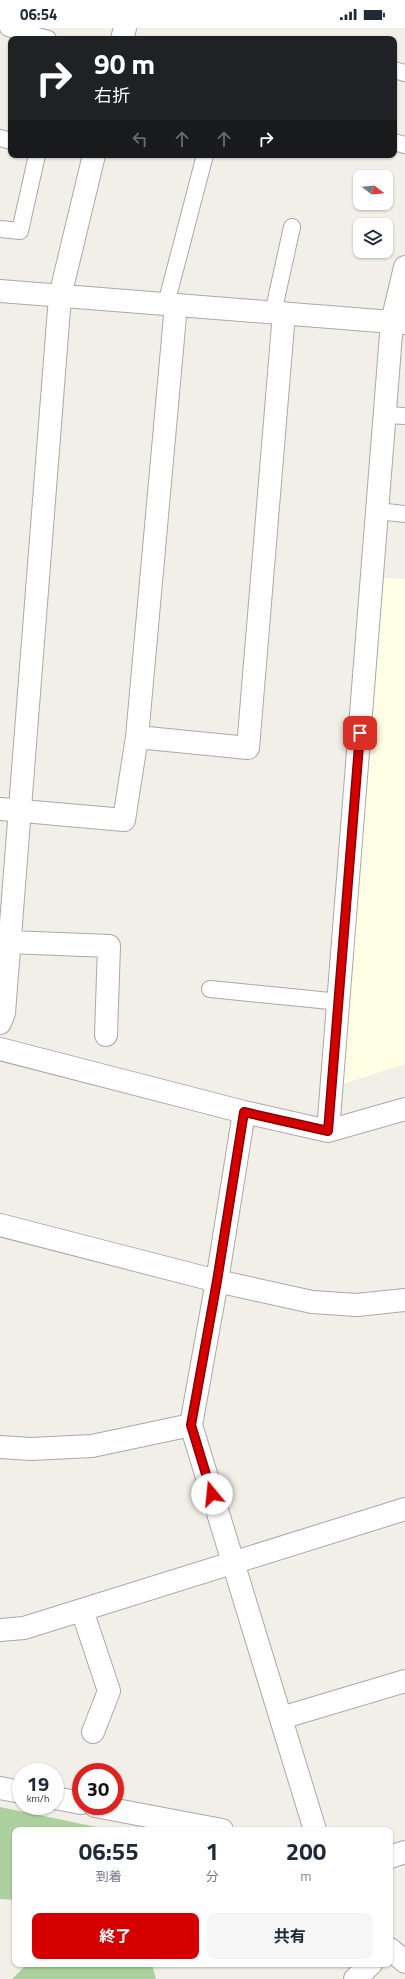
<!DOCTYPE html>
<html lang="ja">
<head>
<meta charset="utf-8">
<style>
  body { margin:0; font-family:"Titillium Web","Noto Sans JP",sans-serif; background:#f6f6f7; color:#1f2937; height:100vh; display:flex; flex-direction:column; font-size:15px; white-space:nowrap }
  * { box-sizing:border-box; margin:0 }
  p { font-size:13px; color:#747a83 }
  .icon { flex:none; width:22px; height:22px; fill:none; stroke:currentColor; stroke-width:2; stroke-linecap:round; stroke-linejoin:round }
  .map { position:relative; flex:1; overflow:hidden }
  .panel { position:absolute; left:12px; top:1799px; width:381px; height:140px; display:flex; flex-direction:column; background:#fff; border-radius:8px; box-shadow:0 1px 3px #0004 }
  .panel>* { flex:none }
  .hud { position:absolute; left:8px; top:8px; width:389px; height:122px; border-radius:8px; box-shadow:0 1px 3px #0004; background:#202124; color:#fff; overflow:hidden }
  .needle { width:26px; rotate:106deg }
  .tools { position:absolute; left:353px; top:142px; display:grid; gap:8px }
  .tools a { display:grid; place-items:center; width:40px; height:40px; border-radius:8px; background:#fff; box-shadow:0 1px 3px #0004; font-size:20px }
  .speed { position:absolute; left:12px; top:1735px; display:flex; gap:8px; font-size:20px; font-weight:700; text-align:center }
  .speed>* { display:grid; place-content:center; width:52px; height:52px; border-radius:50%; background:#fff; box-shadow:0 1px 3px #0004; line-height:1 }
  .speed small { font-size:10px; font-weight:400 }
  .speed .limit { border:6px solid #d22; background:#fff; color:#111 }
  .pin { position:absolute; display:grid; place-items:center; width:34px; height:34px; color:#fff; margin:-17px; border-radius:8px; box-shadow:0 2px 6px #0006 }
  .me { position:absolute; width:44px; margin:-22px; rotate:343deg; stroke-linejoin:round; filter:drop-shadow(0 0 3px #0008) }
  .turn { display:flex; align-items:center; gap:14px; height:84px; padding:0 20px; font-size:18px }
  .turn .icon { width:52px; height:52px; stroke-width:2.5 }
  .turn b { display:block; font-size:28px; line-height:34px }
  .lanes { display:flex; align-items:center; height:38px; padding:0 20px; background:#0003; justify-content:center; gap:20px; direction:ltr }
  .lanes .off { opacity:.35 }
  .eta { display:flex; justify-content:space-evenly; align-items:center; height:68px; text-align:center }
  .eta b { font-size:24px; font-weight:700; line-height:28px }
  .button { display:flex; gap:8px; margin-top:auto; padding:8px 20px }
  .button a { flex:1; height:46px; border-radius:8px; background:#d40000; color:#fff; font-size:16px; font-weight:700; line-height:46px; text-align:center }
  .button a+a { background:#f6f6f7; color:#1f2937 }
  .status { display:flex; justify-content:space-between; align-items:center; height:28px; padding:0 20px; background:#fff; direction:ltr }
  .status svg { height:11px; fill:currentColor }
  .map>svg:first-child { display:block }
  .education { fill:#ffffe5 }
  .forest { fill:#add19e }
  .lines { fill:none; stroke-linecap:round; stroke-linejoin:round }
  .service-casing { stroke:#a9a9a9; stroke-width:18 }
  .minor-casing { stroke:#a9a9a9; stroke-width:24 }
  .tertiary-casing { stroke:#a9a9a9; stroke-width:24 }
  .service { stroke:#fff; stroke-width:16 }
  .minor { stroke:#fff; stroke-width:22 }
  .tertiary { stroke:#fff; stroke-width:22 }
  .route-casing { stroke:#8a0000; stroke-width:10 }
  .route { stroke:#d40000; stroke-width:7 }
</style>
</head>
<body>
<div class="status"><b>06:54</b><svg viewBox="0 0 49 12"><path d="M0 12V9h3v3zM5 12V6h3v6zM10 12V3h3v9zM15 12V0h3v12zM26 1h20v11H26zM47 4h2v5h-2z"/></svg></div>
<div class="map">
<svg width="405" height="1951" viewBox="0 0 405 1951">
  <rect width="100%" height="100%" fill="#f2efe9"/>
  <path class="education" d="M384 550 405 551V1036L343 1056Z"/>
  <path class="forest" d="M0 1779 111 1802H15V1872L0 1871Z
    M27 1936H152L156 1951H12Z"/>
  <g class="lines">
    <g class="service-casing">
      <path id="service" d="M8 0 48 11
        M394 42 405 45
        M0 110 11 113
        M394 114 405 117
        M0 201 20 203 37 127
        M166 276 205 127
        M273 285 292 199
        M385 387 405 388
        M377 483 405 486
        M210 961 340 974"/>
    </g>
    <g class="minor-casing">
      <path id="minor" d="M122 11 125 0
        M0 263 405 295
        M137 709 248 720 284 285
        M0 781 124 792 137 709 176 277
        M9 914 109 918 106 1007
        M0 995 4 985 60 268 94 127
        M0 1021 244 1084 328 1103 405 1081
        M244 1084 217 1253 191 1397 315 1802
        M328 1103 392 294 405 239
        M0 1419 31 1421 92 1418 191 1397
        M82 1582 109 1663 93 1704
        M0 1602 24 1600 405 1481
        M281 1690 405 1653
        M0 1760 21 1764
        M55 1770 81 1775
        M95 1778 222 1802
        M390 1829 405 1824
        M390 1921 405 1934
        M355 1951 371 1936"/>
    </g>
    <g class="tertiary-casing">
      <path id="tertiary" d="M0 1197 217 1253 312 1274 357 1277 405 1272"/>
    </g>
    <use href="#service" class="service"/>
    <use href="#minor" class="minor"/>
    <use href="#tertiary" class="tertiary"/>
  </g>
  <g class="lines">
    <g class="route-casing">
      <path id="route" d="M212 1466 191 1397 217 1253 244 1084 328 1103 360 705"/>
    </g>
    <use href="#route" class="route"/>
  </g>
</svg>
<div class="tools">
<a><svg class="needle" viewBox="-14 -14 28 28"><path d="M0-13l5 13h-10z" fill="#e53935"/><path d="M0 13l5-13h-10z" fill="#747a83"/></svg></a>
<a><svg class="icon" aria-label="layers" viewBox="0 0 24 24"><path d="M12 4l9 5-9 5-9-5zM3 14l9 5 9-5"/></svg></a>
</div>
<div class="speed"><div>19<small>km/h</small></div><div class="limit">30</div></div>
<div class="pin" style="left:360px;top:705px;background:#d93025"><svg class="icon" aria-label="arrive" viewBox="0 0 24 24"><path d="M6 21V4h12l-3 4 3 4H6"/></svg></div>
<svg class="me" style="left:212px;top:1466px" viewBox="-20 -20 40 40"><circle r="19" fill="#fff"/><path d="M0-13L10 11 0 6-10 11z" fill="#d40000"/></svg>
<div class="hud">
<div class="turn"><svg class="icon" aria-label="right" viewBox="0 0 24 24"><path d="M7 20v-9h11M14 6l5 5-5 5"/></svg><div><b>90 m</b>右折</div></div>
<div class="lanes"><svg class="icon off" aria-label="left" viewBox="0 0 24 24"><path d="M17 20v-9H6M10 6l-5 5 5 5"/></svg><svg class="icon off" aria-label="ahead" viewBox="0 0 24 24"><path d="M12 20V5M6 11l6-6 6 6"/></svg><svg class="icon off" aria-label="ahead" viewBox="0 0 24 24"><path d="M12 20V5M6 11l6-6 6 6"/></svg><svg class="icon" aria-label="right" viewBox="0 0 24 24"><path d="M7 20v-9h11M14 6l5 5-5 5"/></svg></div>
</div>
<section class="panel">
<div class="eta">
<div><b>06:55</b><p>到着</p></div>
<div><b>1</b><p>分</p></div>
<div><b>200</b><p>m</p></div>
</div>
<div class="button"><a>終了</a><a>共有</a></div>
</section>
</div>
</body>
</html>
